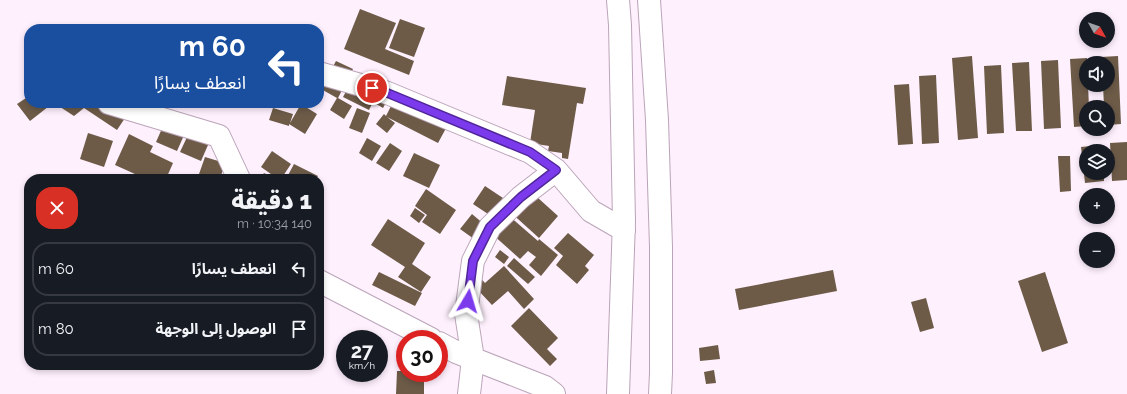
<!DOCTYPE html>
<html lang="ar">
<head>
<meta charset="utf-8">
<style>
  body { margin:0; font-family:Raleway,"Noto Sans Arabic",sans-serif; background:#20242c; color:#f1f3f6; direction:rtl; height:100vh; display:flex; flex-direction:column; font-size:15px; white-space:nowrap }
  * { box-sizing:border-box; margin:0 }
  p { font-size:13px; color:#9ea1a6 }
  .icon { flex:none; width:22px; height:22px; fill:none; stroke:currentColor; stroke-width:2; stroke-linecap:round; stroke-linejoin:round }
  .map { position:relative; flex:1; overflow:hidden; direction:ltr }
  .drawer { position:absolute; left:24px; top:174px; width:300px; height:196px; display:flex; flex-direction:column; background:#171b24; border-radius:16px; box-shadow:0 2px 6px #0003; direction:rtl }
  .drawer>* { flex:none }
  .guide { position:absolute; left:24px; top:24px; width:300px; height:84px; border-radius:16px; box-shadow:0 2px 6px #0003; direction:rtl; background:#1a4fa0; color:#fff; overflow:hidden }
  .needle { width:26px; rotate:130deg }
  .fabs { position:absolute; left:1079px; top:12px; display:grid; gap:8px }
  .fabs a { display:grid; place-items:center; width:36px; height:36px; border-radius:50%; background:#171b24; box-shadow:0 2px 6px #0003; font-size:20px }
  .speed { position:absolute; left:336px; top:330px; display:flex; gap:8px; font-size:20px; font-weight:700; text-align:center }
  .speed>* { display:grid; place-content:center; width:52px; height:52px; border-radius:50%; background:#171b24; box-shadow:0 2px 6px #0003; line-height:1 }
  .speed small { font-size:10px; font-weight:400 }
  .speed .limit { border:6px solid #d22; background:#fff; color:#111 }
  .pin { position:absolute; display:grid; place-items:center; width:34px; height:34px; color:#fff; margin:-17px; border:2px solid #fff; border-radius:50%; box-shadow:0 1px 4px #0007 }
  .me { position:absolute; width:44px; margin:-22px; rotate:7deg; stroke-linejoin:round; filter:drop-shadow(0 0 3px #0008) }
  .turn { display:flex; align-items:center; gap:14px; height:84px; padding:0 12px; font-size:18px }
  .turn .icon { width:52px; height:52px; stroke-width:2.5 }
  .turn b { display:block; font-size:28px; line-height:34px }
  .round { display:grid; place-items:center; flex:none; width:42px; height:42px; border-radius:16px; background:#20242c }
  .head { display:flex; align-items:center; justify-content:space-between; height:68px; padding:0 12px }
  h1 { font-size:24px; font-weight:800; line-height:30px }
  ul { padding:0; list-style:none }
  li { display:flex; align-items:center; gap:12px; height:54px; margin:0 8px 6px; padding:0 4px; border:2px solid #363941; border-radius:16px }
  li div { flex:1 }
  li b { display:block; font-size:15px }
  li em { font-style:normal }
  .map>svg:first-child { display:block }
  .building { fill:#6d5b48 }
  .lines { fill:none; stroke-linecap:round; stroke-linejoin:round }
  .minor-casing { stroke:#bba4b9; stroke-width:24 }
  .highway-casing { stroke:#bba4b9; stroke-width:24 }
  .minor { stroke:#fff; stroke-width:22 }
  .highway { stroke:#fff; stroke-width:22 }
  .route-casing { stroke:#51269a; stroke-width:10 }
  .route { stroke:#7c3aed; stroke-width:7 }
</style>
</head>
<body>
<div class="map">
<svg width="1127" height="394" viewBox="0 0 1127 394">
  <rect width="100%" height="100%" fill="#fef0fd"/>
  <path class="building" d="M360 9 396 23 385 49 414 61 409 75 344 49Z
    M400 19 425 28 414 57 389 48Z
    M972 56 978 138 958 140 952 58Z
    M1118 56 1121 124 1108 125V107H1104L1103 85H1108V63H1102L1101 57Z
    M1087 58 1086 85H1088L1089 107H1086V126L1074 127 1070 59Z
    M1058 60 1061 128 1044 129 1041 61Z
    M336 61 353 69 338 98 352 106 344 119 330 110 337 98 321 89Z
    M1029 62 1032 131H1016L1012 63Z
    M1001 65 1004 133 987 134 984 66Z
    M936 75 939 143 922 144 919 76Z
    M507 76 586 88 583 104 577 103 568 159 562 158V153L548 151 549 146 530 143 535 110 502 105Z
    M354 77 394 88 383 108 373 102 369 110 343 97Z
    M909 84 913 144 898 145 894 85Z
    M398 92 451 119 438 143 387 117 395 123 387 133 376 124 384 114 386 116Z
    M29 96V103H53L30 121 17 104Z
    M54 103H116L129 112 117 130 84 108 74 116Z
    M301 104 317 114 305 134 289 124V126L269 120 273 108 293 114 290 123Z
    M357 108 370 113 362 133 349 128Z
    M164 124 185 133 177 151 156 142Z
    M88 133 113 141 104 167 80 159Z
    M129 134 153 146 150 152 173 163 166 179H146L115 165Z
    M188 135 208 145 201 161 180 152Z
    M367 138 381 146 372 161 359 153Z
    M1127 142V180L1112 181 1110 143Z
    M390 143 402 151 389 171 376 163Z
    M1100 145 1101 151H1086V173H1104V181L1085 183 1081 147Z
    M272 151 291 164 281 179H278L261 167Z
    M414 153 440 165 429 188 403 176Z
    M1058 156H1070L1071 191 1060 192Z
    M205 157 225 163 220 179H215L199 174Z
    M294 164 318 176 316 179H286Z
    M225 173 233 179H220Z
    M264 173 275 179H260Z
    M485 186 503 198 491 216 473 204Z
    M527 188 558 216 539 238 508 210Z
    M426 189 456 210 440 234 422 222 427 215 415 206Z
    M415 208 425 215 419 223 410 216Z
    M472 214 485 225 474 239 460 229Z
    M508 215 538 241 539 239 558 255 541 276 529 265 536 257 528 251 520 259 492 234Z
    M388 219 425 243 412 264 431 277 421 292 398 277 405 267 371 245Z
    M568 233 594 255 585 266 589 270 577 284 556 265 563 256 554 248Z
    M500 250 509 257 504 264 495 257Z
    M514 258 535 277 528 284 507 266Z
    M469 265 485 283 504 266 534 299 524 309 508 291 492 305 461 272Z
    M833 270 837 291 739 310 735 289Z
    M379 272 422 293 415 306 372 285Z
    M1045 272 1068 343 1042 352 1018 281Z
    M926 298 934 328 920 332 911 302Z
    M529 308 558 338 547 349 557 359 550 366 511 326Z
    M718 345 720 359 700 361 699 348Z
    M714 370 716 383 706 384 704 372Z
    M397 371H405V373H420V379H424V394H396Z"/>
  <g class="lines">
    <g class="minor-casing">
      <path id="minor" d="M319 73 385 92 530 152 556 170 591 211 624 230
        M109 103 219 136 239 179
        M319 281 431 339
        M439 343 456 352 545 387 554 394
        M469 394 473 359 466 314 473 261 490 227 521 197 556 170"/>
    </g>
    <g class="highway-casing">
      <path id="highway" d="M618 0 620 25 624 221 618 394
        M649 0 657 120 661 247V373L660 394"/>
    </g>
    <use href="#minor" class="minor"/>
    <use href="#highway" class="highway"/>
  </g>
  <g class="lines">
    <g class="route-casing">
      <path id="route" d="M372 88 385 92 530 152 556 170 521 197 490 227 473 261 468 301"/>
    </g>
    <use href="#route" class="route"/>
  </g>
</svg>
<div class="fabs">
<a><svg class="needle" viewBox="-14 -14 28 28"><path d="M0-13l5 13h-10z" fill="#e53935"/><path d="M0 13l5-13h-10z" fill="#9ea1a6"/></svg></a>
<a><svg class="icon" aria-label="sound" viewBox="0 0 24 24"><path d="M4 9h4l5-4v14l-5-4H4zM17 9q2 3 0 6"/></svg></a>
<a><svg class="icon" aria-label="search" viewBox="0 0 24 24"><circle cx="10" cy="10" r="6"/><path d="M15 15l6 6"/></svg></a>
<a><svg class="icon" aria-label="layers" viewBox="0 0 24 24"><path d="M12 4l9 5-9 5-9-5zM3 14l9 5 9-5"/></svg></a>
<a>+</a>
<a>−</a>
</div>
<div class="speed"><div>27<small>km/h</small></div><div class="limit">30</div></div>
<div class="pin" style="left:372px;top:88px;background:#d93025"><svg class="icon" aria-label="arrive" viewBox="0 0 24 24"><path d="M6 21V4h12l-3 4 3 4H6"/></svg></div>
<svg class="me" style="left:468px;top:301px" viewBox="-20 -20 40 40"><path d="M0-17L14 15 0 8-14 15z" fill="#7c3aed" stroke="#fff" stroke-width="4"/></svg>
<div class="guide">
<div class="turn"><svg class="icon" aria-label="left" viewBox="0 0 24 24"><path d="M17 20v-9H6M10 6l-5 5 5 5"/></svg><div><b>60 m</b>انعطف يسارًا</div></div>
</div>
<section class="drawer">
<div class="head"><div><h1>1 دقيقة</h1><p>140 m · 10:34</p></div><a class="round" style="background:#d93025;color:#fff"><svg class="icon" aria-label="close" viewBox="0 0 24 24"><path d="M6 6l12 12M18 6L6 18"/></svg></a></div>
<ul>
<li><svg class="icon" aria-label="left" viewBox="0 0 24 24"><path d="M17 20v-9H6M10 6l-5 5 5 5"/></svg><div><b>انعطف يسارًا</b></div><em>60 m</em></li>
<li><svg class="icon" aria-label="arrive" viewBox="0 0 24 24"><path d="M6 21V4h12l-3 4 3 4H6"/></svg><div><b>الوصول إلى الوجهة</b></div><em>80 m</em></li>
</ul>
</section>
</div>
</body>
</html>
